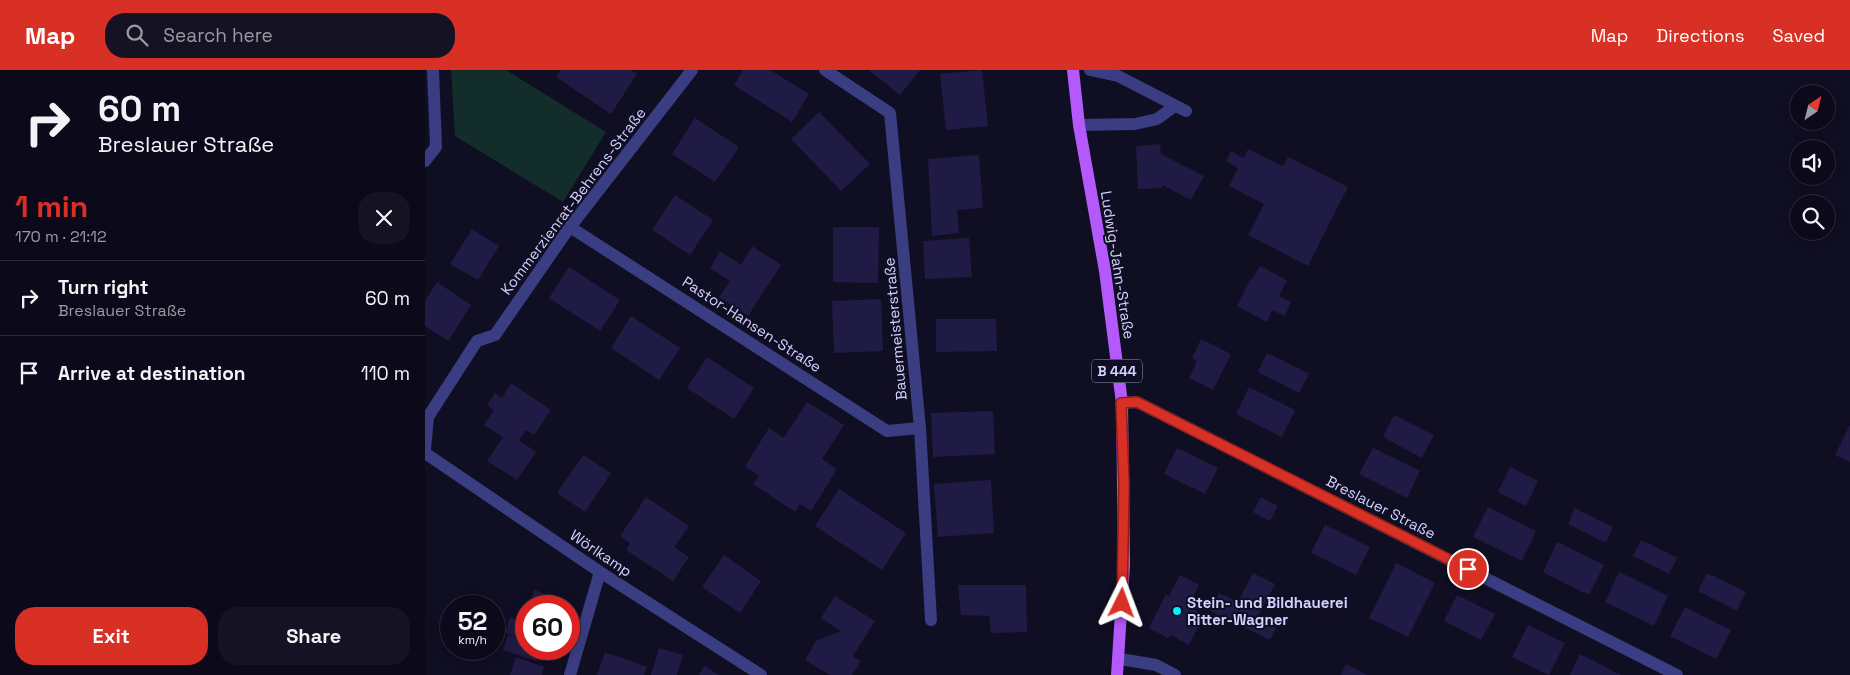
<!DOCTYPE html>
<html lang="en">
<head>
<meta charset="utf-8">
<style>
  body { margin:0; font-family:"Space Grotesk",sans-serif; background:#151323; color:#f1f3f6; height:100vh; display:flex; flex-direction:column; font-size:19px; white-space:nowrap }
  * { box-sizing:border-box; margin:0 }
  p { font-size:16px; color:#9a9aa2 }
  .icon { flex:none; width:28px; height:28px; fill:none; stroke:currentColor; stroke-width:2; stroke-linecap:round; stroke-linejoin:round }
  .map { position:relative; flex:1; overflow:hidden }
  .side { display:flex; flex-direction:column; background:#0c0a1a; width:425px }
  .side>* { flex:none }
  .guide { background:#0c0a1a; color:#f1f3f6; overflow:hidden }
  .needle { width:32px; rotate:35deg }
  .fabs { position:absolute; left:1365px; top:15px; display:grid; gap:10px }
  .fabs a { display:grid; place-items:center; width:45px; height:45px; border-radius:50%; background:#0c0a1a; box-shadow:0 2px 12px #0003,0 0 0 1px #2c2b39; font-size:25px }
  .speed { position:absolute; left:15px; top:525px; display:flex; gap:10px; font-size:25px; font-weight:700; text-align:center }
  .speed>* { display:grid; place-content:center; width:65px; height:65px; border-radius:50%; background:#0c0a1a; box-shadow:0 2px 12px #0003,0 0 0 1px #2c2b39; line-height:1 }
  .speed small { font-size:12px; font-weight:400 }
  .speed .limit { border:8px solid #d22; background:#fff; color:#111 }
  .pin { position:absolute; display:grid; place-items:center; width:42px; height:42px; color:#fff; margin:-21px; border:2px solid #fff; border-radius:50%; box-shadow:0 1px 5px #0007 }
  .me { position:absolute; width:55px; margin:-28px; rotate:3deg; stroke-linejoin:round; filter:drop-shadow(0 0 4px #0008) }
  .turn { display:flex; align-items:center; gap:18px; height:105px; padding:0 15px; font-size:22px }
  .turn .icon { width:65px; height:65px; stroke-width:2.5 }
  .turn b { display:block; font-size:35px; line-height:42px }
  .round { display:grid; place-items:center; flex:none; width:52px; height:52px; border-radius:20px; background:#151323 }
  .summary { display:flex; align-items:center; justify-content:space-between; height:85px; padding:0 15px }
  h1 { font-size:30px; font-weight:700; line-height:38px; color:#d93025 }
  .primary-button { display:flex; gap:10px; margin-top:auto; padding:10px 15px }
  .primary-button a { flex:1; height:58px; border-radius:20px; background:#d93025; color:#fff; font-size:20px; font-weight:700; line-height:58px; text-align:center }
  .primary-button a+a { background:#151323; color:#f1f3f6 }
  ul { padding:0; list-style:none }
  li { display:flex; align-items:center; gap:15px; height:75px; padding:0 15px; border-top:1px solid #2c2b39 }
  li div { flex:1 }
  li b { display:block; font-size:19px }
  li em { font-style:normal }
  header { display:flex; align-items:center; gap:30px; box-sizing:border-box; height:70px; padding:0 25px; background:#d93025; color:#fff }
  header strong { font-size:24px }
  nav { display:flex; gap:28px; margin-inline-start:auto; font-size:18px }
  .search { width:350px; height:45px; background:#151323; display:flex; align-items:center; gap:12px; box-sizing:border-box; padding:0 18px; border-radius:20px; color:#9a9aa2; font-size:19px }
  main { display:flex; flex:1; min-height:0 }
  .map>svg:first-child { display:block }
  .green { fill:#122d2a }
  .building { fill:#201b44 }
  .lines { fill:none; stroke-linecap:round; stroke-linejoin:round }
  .minor { stroke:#3a3d81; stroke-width:12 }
  .major { stroke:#b45afc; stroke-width:12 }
  .route-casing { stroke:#8d1f18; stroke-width:12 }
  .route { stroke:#d93025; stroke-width:9 }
  .poi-dot { fill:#04f1f7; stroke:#100e23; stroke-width:2 }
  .labels { text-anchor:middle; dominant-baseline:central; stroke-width:4; stroke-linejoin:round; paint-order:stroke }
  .shield { fill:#100e23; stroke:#9896bc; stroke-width:1 }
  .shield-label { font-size:14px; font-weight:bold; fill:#d3d1fe }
  .street-label { font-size:15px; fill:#d3d1fe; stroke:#100e23 }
  .poi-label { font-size:15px; font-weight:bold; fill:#d3d1fe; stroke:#100e23; text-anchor:start }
</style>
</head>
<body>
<header>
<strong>Map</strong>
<div class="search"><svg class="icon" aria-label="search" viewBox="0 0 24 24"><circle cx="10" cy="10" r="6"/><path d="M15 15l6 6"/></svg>Search here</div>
<nav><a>Map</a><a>Directions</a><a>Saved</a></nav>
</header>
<main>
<section class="side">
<div class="guide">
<div class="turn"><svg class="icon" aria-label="right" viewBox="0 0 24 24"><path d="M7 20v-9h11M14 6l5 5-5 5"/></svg><div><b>60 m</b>Breslauer Straße</div></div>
</div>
<div class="summary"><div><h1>1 min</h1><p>170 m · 21:12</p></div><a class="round"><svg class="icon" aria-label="close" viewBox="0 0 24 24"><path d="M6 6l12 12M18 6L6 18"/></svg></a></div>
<ul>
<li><svg class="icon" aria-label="right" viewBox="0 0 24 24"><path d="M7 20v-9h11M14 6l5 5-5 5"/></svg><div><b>Turn right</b><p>Breslauer Straße</p></div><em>60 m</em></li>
<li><svg class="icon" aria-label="arrive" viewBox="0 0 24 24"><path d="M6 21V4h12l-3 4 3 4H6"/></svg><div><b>Arrive at destination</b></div><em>110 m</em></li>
</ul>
<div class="primary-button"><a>Exit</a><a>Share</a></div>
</section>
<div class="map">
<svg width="1425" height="605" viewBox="0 0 1425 605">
  <rect width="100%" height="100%" fill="#100e23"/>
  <path class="green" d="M26 0H81L181 62 138 132 30 66Z"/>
  <path class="building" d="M136 0H206L212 4 186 44 131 7Z
    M318 0H345L384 24 367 52 309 15Z
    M444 0H495L475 25Z
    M557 0 563 56 521 60 515 4Z
    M394 42 445 94 416 121 366 69Z
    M270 48 314 77 290 112 247 84Z
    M735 74 736 84 779 106 766 130 737 115V118L713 119 711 76Z
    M823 79 858 96 863 87 923 117 883 196 823 165 839 134 804 116 813 98 801 91 806 81 819 88Z
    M554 85 558 138 532 140 534 163 507 166 503 89Z
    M250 125 288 150 265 185 227 160Z
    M408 157H454L453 213 408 212Z
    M47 159 74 176 53 210 25 194Z
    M544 168 547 207 500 209 498 171Z
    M327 176 356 195 323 246 294 227 305 211 285 198 295 181 316 195Z
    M835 196 862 210 854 226 866 232 860 246 847 240 842 252 812 236 825 209 827 210Z
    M144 197 195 230 175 261 124 228Z
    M12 212 46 235 23 271 0 256V231Z
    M456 229 458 281 409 283 407 231Z
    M206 246 255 278 234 310 186 278Z
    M511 249H571L572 281 511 282Z
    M776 269 806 284 788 320 764 308 772 291 767 288Z
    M842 283 884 304 874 323 833 302Z
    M282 287 329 318 309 349 262 318Z
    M86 313 126 340 109 365 101 360 94 370 111 382 92 410 62 391 78 367 59 355 69 340 62 335 70 323 77 328Z
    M824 317 870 340 857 367 811 344Z
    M382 332 419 355 397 389 412 399 386 441 375 434 370 442 328 414 334 406 320 396 344 358 359 368Z
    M568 341 570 384 508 387 506 343Z
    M969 345 1009 365 997 388 958 367Z
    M1425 355V392L1410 385Z
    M752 378 793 398 780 424 739 404Z
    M948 378 995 401 982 428 934 404Z
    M158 385 186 403 160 442 132 423Z
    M1085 397 1113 411 1101 436 1073 422Z
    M566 410 569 463 513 467 509 414Z
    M414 419 481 463 457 500 390 456Z
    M221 427 264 456 249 477 264 487 248 511 201 480 205 473 195 466Z
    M836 427 853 436 845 451 828 442Z
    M1063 437 1111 461 1097 491 1048 467Z
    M1150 438 1188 457 1181 473 1143 454Z
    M900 455 945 477 931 505 886 483Z
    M1216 470 1252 488 1244 504 1208 486Z
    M1132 472 1179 495 1164 525 1118 502Z
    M299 485 336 511 315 543 277 517Z
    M971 493 1010 513 983 567 944 548Z
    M1194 502 1243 526 1229 556 1180 532Z
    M828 503 850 514 831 550 851 558 845 570 785 541 794 523 813 532Z
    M1282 503 1321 522 1312 541 1273 521Z
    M755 505 774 515 763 536 779 545 764 575 746 565 743 568 724 558 741 524 744 526Z
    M533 515H601L602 562 566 563 564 546 536 545Z
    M109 520 144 532 142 536H104Z
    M1032 525 1070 544 1056 570 1019 551Z
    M410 526 450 551 428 586 436 591 427 605H405L380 590 391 571 416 561 396 548Z
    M1260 537 1306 560 1291 589 1245 566Z
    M85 547 101 552V570L80 563Z
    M1103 555 1140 573 1124 605 1087 587Z
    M83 565 101 571V579H115L111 591 78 580Z
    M234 578 258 585 252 605H226Z
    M180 582 222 597 219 605H172Z
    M1155 584 1196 605H1145Z
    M91 587 119 597 117 605H85Z
    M921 594 942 605H916Z
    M279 596 294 605H274Z"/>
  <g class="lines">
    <path class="minor" d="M400 0 465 43 495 358 506 550
      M665 0 693 6 761 41
      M654 55 710 54 732 49 750 36
      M0 91 11 77 8 0
      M145 157 462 361 495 358
      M697 333 712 332 1252 605
      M0 379 3 347 52 271 70 265 142 161 267 0
      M0 383 175 502 336 605
      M695 589 731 595 750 605
      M145 605 175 502"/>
    <path class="major" d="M648 0 654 55 680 201 697 333 699 495 692 605"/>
  </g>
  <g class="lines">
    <g class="route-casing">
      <path id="route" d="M697 533 699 414 696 333 712 332 1043 499"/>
    </g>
    <use href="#route" class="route"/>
  </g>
  <circle class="poi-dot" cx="752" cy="541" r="5"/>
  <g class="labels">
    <rect class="shield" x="667" y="289.5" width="50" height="23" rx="4"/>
    <g class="shield-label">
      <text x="692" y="301">B 444</text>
    </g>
    <g class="street-label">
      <text transform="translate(148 131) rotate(-53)">Kommerzienrat-Behrens-Straße</text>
      <text transform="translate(693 195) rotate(81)">Ludwig-Jahn-Straße</text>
      <text transform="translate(327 254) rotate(33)">Pastor-Hansen-Straße</text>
      <text transform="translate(470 259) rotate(-95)">Bauermeisterstraße</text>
      <text transform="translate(956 437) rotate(27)">Breslauer Straße</text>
      <text transform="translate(176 483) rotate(34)">Wörlkamp</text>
    </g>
    <g class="poi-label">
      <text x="762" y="532">Stein- und Bildhauerei<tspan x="762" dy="17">Ritter-Wagner</tspan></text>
    </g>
  </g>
</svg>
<div class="fabs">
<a><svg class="needle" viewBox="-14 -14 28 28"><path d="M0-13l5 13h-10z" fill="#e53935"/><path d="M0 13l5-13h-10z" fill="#9a9aa2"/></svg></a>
<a><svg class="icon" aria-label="sound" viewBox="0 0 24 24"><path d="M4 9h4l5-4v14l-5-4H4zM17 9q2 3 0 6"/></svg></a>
<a><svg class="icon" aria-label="search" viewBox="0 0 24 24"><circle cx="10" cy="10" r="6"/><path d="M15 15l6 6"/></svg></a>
</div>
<div class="speed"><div>52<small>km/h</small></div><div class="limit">60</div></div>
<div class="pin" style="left:1043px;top:499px;background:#d93025"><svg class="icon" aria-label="arrive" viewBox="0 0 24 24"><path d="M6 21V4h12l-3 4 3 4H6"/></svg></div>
<svg class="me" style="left:697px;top:533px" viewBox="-20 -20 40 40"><path d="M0-17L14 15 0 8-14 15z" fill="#d93025" stroke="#fff" stroke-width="4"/></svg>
</div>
</main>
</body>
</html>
